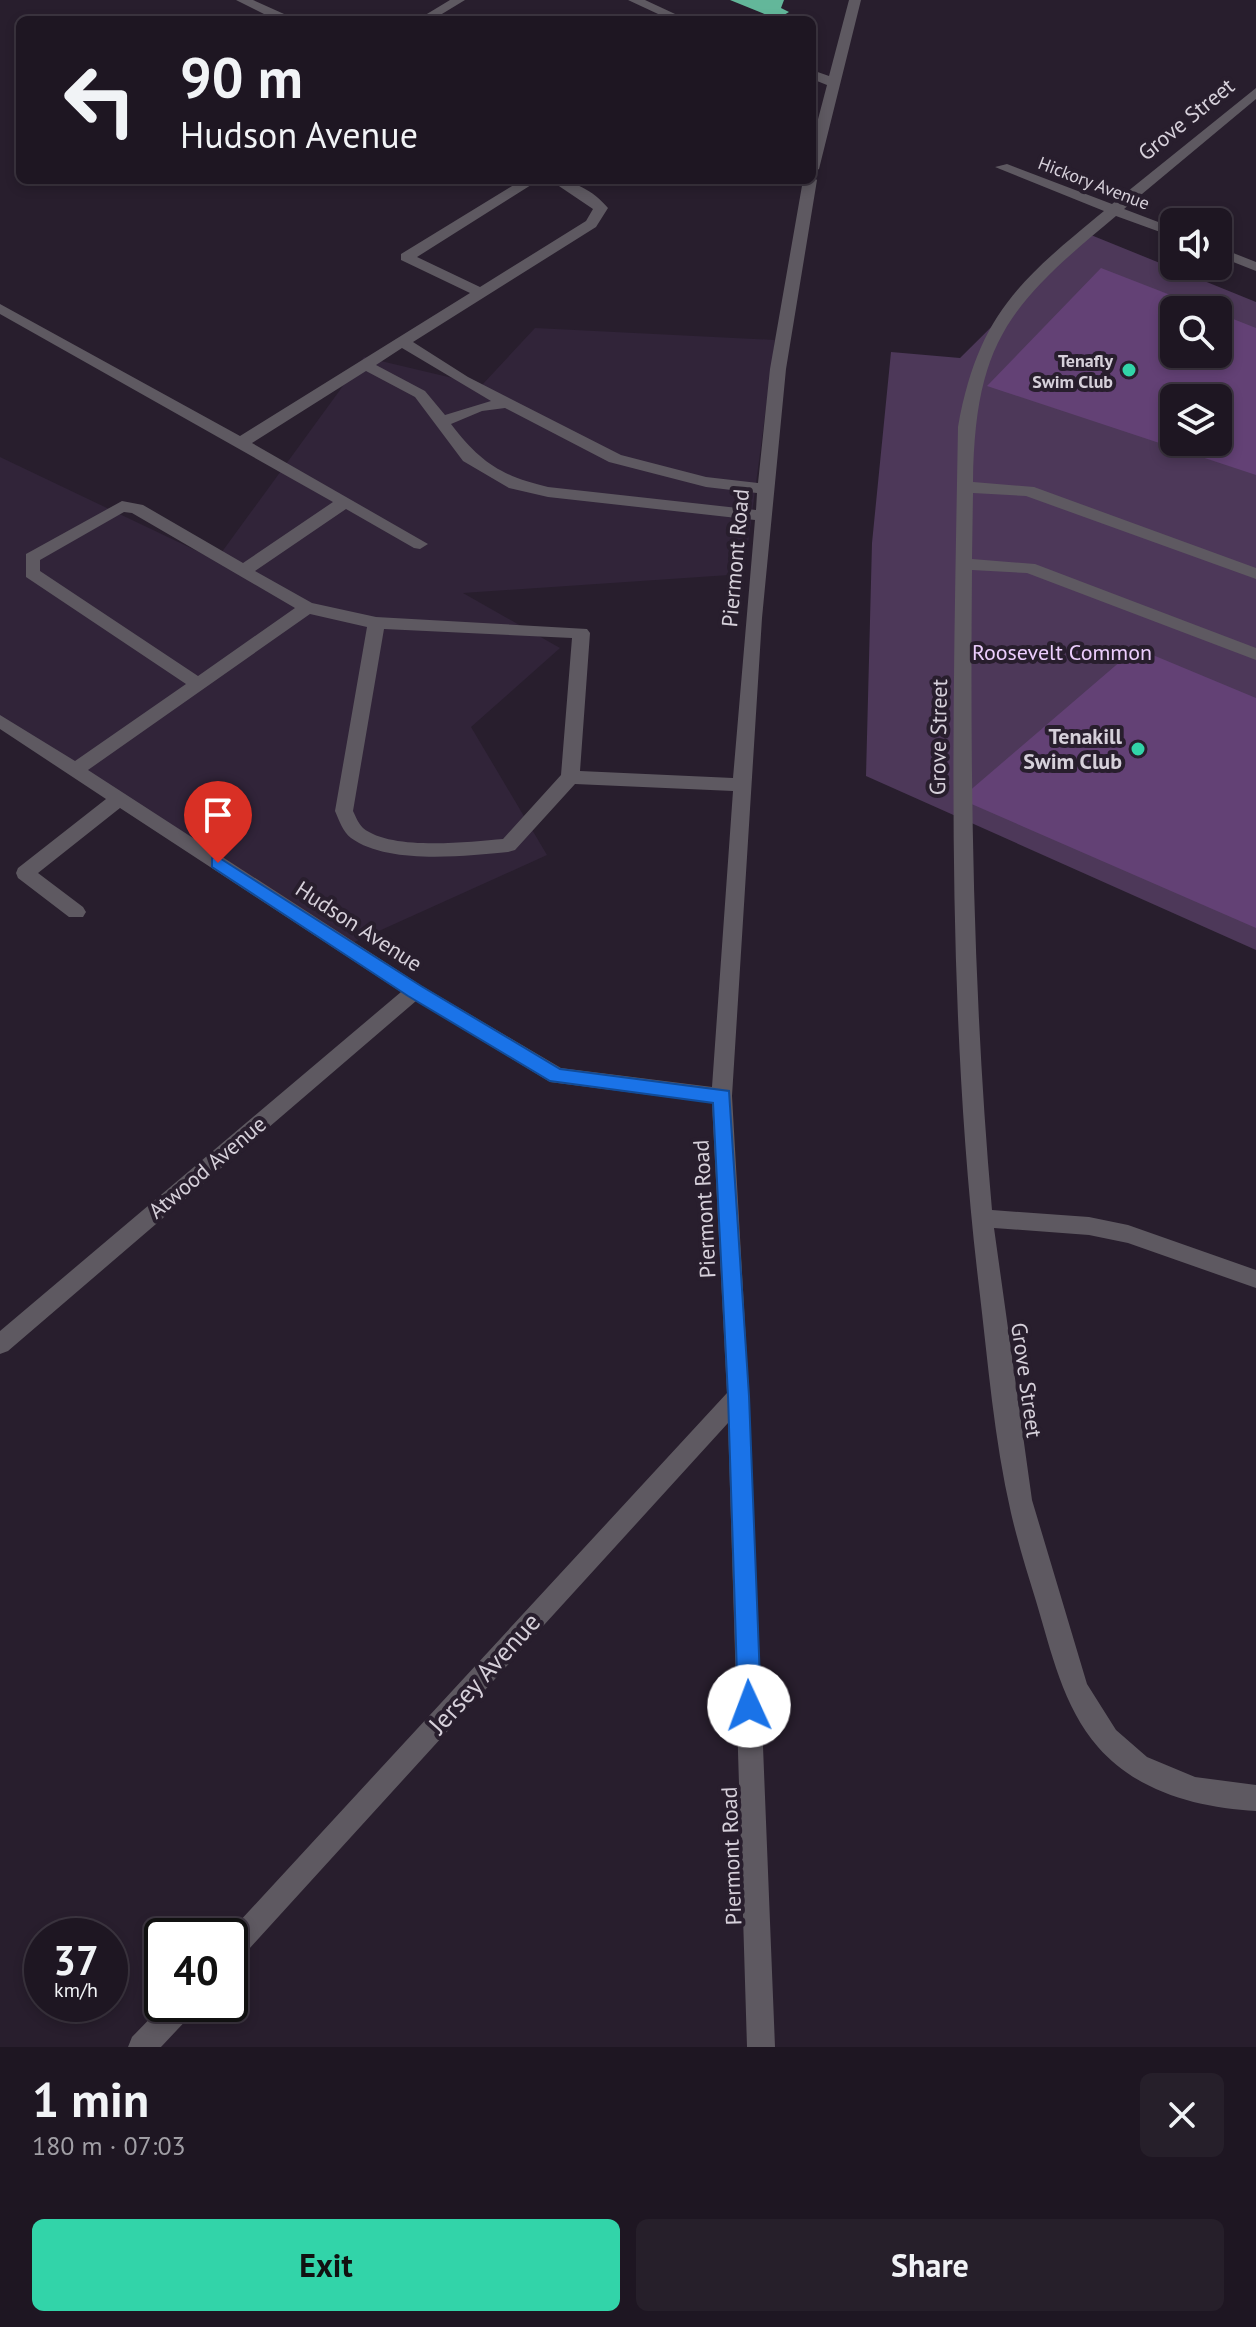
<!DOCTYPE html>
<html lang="en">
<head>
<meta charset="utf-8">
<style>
  body { margin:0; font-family:"PT Sans",sans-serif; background:#261f2a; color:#f1f3f6; height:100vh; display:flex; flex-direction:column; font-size:30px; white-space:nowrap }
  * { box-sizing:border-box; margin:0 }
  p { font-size:26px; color:#a19fa5 }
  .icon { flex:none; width:44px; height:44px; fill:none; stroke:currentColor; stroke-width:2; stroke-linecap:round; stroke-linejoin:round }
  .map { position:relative; height:2047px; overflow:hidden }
  .drawer { display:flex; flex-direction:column; background:#1e1622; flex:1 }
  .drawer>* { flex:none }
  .top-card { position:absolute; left:16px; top:16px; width:800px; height:168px; border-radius:12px; box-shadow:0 4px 12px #0003,0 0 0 2px #3c3540; background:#1e1622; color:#f1f3f6; overflow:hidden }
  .buttons { position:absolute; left:1160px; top:208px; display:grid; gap:16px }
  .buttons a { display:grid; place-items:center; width:72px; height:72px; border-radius:12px; background:#1e1622; box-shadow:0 4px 12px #0003,0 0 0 2px #3c3540; font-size:40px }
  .speed { position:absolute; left:24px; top:1918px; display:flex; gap:16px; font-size:40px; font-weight:700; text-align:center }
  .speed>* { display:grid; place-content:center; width:104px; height:104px; border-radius:50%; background:#1e1622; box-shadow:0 4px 12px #0003,0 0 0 2px #3c3540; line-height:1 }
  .speed small { font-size:20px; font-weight:400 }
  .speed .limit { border:4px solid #111; border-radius:12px; background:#fff; color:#111 }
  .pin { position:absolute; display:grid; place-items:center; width:68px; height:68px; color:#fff; margin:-82px -34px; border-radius:50% 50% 50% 0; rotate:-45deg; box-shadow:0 0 8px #0007 }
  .pin .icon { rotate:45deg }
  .me { position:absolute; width:88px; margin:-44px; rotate:358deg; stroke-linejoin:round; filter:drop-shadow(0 0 6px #0008) }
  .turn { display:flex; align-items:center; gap:28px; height:168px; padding:0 32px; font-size:36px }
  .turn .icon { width:104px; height:104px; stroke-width:2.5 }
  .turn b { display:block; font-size:56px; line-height:68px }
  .round { display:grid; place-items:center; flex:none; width:84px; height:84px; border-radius:12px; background:#261f2a }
  .overview { display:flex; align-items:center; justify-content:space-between; height:136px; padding:0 32px }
  h1 { font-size:48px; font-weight:700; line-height:60px }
  .action { display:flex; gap:16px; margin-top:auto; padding:16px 32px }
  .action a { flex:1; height:92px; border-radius:12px; background:#32d4a9; color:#111; font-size:32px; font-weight:700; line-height:92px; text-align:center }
  .action a+a { background:#261f2a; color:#f1f3f6 }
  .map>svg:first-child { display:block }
  .built { fill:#312439 }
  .green { fill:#4d3859; fill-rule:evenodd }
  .water { fill:#634175; fill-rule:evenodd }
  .building { fill:#63b79a }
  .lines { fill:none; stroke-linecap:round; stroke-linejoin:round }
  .minor { fill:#5e5961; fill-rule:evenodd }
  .route { fill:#1a73e8; stroke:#114b97; stroke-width:2 }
  .poi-dot { fill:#32d4a9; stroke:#281e2d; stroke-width:3 }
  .labels { text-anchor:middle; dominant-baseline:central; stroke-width:8; stroke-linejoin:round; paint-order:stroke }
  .far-street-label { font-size:18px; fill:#d6d0da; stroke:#281e2d }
  .far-poi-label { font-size:18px; font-weight:bold; fill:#d6d0da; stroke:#281e2d; text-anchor:end }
  .street-label { font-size:22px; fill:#d6d0da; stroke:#281e2d }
  .park-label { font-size:22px; fill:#eccdfd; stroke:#281e2d }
  .poi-label { font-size:22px; font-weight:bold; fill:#d6d0da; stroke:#281e2d; text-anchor:end }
  .near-street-label { font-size:26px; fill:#d6d0da; stroke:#281e2d }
</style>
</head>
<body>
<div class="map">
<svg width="1256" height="2047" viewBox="0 0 1256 2047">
  <rect width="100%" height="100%" fill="#281e2d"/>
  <path class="built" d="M535 328 775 340 744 574 463 593 560 648 471 727 547 855 339 949 0 722V457L216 560 364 357 482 385Z"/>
  <path class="green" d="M1086 233 1256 302V950L866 776 872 543 891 352 960 358ZM1174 310H1218V354H1174ZM1174 398H1218V442H1174Z"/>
  <path class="water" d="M1101 268 1209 310H1174V354H1218V313L1256 328V475L987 386ZM1174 398H1218V442H1174Z
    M1136 648 1256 698V928L960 799Z"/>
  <path class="building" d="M730 0H784L781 8 789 12 777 19Z"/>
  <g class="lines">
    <path class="minor" d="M236 0H253L293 18 276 20Z
      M450 0H465L432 20H417Z
      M628 0H645L688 20H671Z
      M849 0H861L819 169 812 173V142L827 85 812 79V70L829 76Z
      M1256 88V99L1124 209 1174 228V237L1116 216C1010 304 975 340 973 482L1034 487 1256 568V579L1026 496 973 493 972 559 1035 564 1256 648V660L1027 573 972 570C970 784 973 997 992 1210L1089 1217 1128 1225 1256 1270V1288L1128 1243 1089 1235 994 1228 1032 1500 1087 1684 1116 1730 1147 1757 1195 1777 1256 1785V1811C1199 1808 1137 1792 1098 1747 1063 1707 1051 1651 1036 1601 1027 1572 1018 1543 1011 1513 994 1439 988 1362 979 1287 945 1001 953 714 958 427 978 315 1020 280 1104 211L995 167 1007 164 1112 204Z
      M812 176 817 180 786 369 762 618 732 1096 749 1396 775 2047H747L728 1423 239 1960 230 1964V1936H226L727 1393 712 1103 550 1082 416 1001 8 1351 0 1354V1331L401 992 120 808 38 873 83 907 86 912 83 917H69L18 878 16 873 18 868 106 799 0 729V715L75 761 186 684 26 577V554L122 501 143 505 243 563 333 502 0 314V304L240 436 470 293 401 260V254L522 180H539L417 257 480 287 586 221 593 209 550 180C573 180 593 190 608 208L596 227 413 342 468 377 621 455 706 477 758 483 770 369 803 180H812ZM402 348 491 401 445 415 425 391 376 365ZM366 371 415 397 463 461 509 488 548 497 755 520 733 778 580 771 590 633 587 629 376 617 312 603 255 571 346 509 414 548 420 549 428 544 252 443ZM505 408 609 462 706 487 757 493 756 510 548 487C501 476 480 462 451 424L482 411ZM124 512 132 513 295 608 198 676 40 571V560ZM310 614 367 627 335 811C339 820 343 832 351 838 388 865 465 856 508 852L515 850 575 784 733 791 712 1087 561 1068 422 986 88 770ZM384 629 572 638 561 775 503 839C468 842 391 851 363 828 358 823 356 817 353 811Z
      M1218 247 1256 262V271L1218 256Z
      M164 2004H196L192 2014 161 2047H128L132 2037Z"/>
  </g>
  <path class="route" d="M218 857 421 986 560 1069 729 1091 749 1396 761 1706 757 1714 749 1717 741 1714 738 1706 728 1396 713 1103 550 1081 408 996 212 867V858Z"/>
  <g class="poi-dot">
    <circle cx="1129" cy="370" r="8"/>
    <circle cx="1138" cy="749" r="8"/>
  </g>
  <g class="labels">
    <g class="far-street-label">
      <text transform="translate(1094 183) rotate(21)">Hickory Avenue</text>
    </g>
    <g class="far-poi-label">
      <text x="1113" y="360">Tenafly<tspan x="1113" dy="21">Swim Club</tspan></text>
    </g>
    <g class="street-label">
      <text transform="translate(1186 119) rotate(-39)">Grove Street</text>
      <text transform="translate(735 558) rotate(-85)">Piermont Road</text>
      <text transform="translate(938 737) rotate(-89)">Grove Street</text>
      <text transform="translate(359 926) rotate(33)">Hudson Avenue</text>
      <text transform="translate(207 1167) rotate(-40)">Atwood Avenue</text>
      <text transform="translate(704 1209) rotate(-93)">Piermont Road</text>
      <text transform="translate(1027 1380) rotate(82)">Grove Street</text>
      <text transform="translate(731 1856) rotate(-92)">Piermont Road</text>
    </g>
    <g class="park-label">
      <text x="1062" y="652">Roosevelt Common</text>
    </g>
    <g class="poi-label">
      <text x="1122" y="736">Tenakill<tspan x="1122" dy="25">Swim Club</tspan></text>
    </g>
    <g class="near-street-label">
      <text transform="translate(484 1673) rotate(-48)">Jersey Avenue</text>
    </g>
  </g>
</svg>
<div class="buttons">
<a><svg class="icon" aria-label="sound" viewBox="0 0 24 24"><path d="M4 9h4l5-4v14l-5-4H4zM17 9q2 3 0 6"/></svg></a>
<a><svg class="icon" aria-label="search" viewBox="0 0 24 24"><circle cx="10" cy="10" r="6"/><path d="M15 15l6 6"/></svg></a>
<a><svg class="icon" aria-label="layers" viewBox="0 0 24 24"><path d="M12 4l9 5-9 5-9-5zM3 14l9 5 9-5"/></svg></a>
</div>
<div class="speed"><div>37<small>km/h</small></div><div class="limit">40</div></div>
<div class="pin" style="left:218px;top:863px;background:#d93025"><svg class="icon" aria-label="arrive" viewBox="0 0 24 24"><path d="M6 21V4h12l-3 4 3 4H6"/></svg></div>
<svg class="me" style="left:749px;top:1706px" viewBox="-20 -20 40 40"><circle r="19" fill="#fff"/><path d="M0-13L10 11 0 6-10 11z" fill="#1a73e8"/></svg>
<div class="top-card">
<div class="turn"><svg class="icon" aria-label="left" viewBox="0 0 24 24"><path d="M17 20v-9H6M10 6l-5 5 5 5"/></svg><div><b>90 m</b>Hudson Avenue</div></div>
</div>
</div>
<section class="drawer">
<div class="overview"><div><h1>1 min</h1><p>180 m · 07:03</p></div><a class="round"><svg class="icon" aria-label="close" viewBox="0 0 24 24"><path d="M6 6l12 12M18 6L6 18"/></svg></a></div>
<div class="action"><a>Exit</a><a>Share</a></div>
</section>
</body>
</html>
